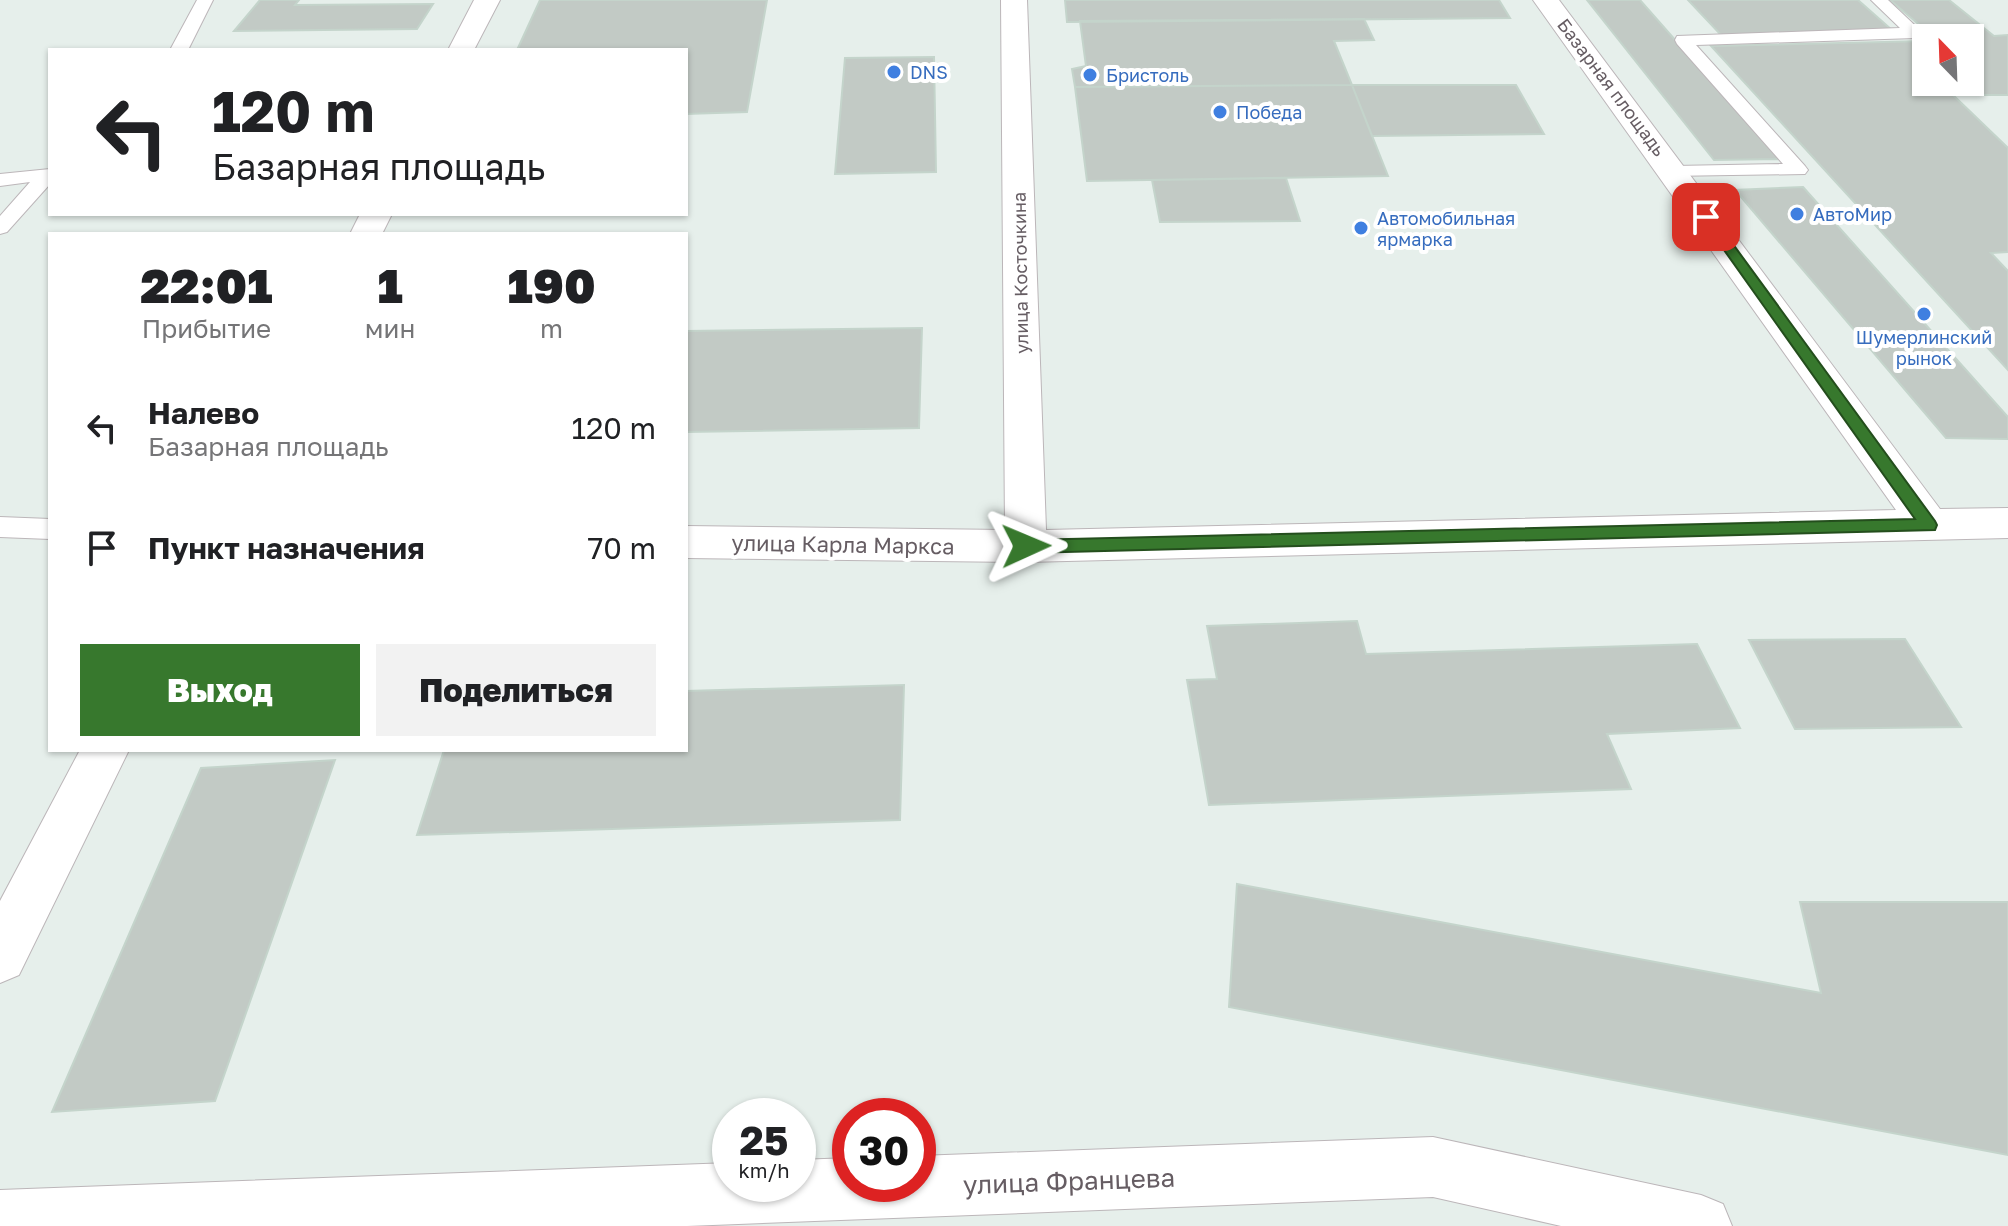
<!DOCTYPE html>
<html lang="ru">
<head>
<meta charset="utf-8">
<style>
  body { margin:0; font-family:"Golos Text",sans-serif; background:#f2f2f2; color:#202124; height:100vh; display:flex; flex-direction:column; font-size:30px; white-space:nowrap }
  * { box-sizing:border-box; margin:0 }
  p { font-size:26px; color:#757577 }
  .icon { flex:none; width:44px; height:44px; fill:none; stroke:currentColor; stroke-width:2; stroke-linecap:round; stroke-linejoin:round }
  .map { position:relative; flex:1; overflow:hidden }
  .side { position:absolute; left:48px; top:232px; width:640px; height:520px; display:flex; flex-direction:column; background:#fff; border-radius:0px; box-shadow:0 2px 6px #0004 }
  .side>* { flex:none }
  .top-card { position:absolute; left:48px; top:48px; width:640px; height:168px; border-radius:0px; box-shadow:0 2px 6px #0004; background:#fff; color:#202124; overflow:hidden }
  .needle { width:52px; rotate:337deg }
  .fabs { position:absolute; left:1912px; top:24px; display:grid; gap:16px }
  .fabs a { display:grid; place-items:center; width:72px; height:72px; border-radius:0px; background:#fff; box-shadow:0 2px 6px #0004; font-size:40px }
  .speed { position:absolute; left:712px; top:1098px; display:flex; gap:16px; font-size:40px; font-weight:700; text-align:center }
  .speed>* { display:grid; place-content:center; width:104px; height:104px; border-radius:50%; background:#fff; box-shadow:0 2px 6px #0004; line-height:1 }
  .speed small { font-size:20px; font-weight:400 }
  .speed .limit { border:12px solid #d22; background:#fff; color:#111 }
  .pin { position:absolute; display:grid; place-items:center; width:68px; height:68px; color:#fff; margin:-34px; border-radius:16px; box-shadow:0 4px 12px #0006 }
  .me { position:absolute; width:88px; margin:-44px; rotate:89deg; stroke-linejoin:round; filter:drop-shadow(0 0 6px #0008) }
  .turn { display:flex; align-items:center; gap:28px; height:168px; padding:0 32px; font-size:36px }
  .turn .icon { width:104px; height:104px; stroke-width:2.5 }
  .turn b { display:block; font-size:56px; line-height:68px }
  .eta { display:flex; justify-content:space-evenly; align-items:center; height:136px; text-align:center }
  .eta b { font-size:48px; font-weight:800; line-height:56px }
  .button { display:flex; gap:16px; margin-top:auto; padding:16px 32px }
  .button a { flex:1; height:92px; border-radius:0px; background:#37782d; color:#fff; font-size:32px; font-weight:800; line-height:92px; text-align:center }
  .button a+a { background:#f2f2f2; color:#202124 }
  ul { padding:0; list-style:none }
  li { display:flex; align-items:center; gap:24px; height:120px; padding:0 32px }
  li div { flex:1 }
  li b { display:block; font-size:30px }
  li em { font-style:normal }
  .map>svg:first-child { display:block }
  .building { fill:#c2cac5; stroke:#c4d4cb; stroke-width:2 }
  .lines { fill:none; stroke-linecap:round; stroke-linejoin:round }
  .lane-casing { stroke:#bcb6b9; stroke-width:2 }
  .street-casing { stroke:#bcb6b9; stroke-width:2 }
  .lane { fill:#fff; fill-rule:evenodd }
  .street { fill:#fff; fill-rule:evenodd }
  .route { fill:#37782d; stroke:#244e1d; stroke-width:2 }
  .shop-dot { fill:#3f7fe0; stroke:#fff; stroke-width:3 }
  .labels { text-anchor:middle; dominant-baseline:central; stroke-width:8; stroke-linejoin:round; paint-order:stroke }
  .far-shop-label { font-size:18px; fill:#366cbe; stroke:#fff; text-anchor:start }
  .far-street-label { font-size:18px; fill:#665d63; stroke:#fff }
  .street-label { font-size:22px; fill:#665d63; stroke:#fff }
  .near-street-label { font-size:26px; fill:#665d63; stroke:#fff }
</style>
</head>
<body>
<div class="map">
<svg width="2008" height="1226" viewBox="0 0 2008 1226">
  <rect width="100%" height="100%" fill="#e6efeb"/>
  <path class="building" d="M260 0H299L295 5 433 4 417 29 234 31Z
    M540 0H767L747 112 686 114V50H517Z
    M1065 0H1499L1510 18 1067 22Z
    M1587 0H1640L1780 159 1714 160Z
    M1688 0H1858L1892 30 1721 35Z
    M1890 0H1949L1994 36 2008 35V95H1953L2008 148V252L1991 253 2008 271V370L1711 46 1926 41V82H1970V38H1935Z
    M1364 19 1374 40 1334 41 1352 85 1075 87 1072 69 1086 66 1080 21Z
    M934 57 936 172 835 174 845 58Z
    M1352 85H1516L1544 134 1372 136Z
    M1352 85 1388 176 1087 181 1075 87Z
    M1286 178 1300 221 1160 222 1152 180Z
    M1803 187 2008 417V439L1946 438 1735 190Z
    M922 328 919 428 686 432V331Z
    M1357 621 1366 654 1697 644 1740 728 1607 734 1631 789 1209 805 1187 680 1217 679 1207 626Z
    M1905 639 1961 727 1795 729 1749 640Z
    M904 685 900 820 417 835 444 750H686V691Z
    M335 760 215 1101 52 1112 201 768Z
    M1237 884 1821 993 1800 902H2008V1155L1229 1007Z"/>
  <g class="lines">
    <g class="lane-casing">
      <path id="lane" d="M197 0H213L188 50H170Z
        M1871 0H1888L1923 33 1915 38 1696 45 1805 166 1808 170 1805 174 1668 176 1665 172 1675 166 1783 164 1677 44 1675 40 1677 36 1900 28Z
        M50 169V184L7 232 0 234V216L30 182 0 186V174Z
        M0 517 50 519V539L0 537Z"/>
    </g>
    <g class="street-casing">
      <path id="street" d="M474 0H500L474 50H448Z
        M1001 0H1027L1046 530 1896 510 1533 0H1559L1940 509 2008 508V538L1026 562 686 558V526L1005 530Z
        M360 214H392L382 234H350Z
        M80 750H129L19 975 0 983V901Z
        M1433 1137 1701 1195 1723 1204 1732 1226H1561L1433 1197 687 1226H0V1190L730 1163V1184H798V1160L850 1158V1184H918V1156Z"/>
    </g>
    <use href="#lane" class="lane"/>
    <use href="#street" class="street"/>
  </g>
  <path class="route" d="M1702 214H1711L1935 521 1937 525 1935 530 1026 553 1018 546 1026 540 1915 519 1702 219Z"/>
  <g class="shop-dot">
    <circle cx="894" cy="72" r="8"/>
    <circle cx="1090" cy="75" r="8"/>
    <circle cx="1220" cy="112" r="8"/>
    <circle cx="1797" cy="214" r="8"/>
    <circle cx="1361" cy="228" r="8"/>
    <circle cx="1924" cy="314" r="8"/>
  </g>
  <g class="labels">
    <g class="far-shop-label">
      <text x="910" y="72">DNS</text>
      <text x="1106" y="75">Бристоль</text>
      <text x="1236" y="112">Победа</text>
      <text x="1813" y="214">АвтоМир</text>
      <text x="1377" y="218">Автомобильная<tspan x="1377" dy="21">ярмарка</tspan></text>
      <text x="1924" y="337" text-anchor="middle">Шумерлинский<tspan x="1924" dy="21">рынок</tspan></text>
    </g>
    <g class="far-street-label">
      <text transform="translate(1612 87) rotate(53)">Базарная площадь</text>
      <text transform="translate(1020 273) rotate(-91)">улица Косточкина</text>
    </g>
    <g class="street-label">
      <text transform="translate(843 544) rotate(1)">улица Карла Маркса</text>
    </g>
    <g class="near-street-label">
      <text transform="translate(1069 1181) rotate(-2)">улица Францева</text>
    </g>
  </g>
</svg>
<div class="fabs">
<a><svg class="needle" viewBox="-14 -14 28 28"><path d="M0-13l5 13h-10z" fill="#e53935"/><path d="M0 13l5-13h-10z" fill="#757577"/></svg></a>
</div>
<div class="speed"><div>25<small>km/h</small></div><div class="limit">30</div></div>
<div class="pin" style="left:1706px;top:217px;background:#d93025"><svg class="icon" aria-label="arrive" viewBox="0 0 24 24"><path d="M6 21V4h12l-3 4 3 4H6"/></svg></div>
<svg class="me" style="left:1026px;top:546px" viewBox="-20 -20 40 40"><path d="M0-17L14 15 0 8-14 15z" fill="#37782d" stroke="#fff" stroke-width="4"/></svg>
<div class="top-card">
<div class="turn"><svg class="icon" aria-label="left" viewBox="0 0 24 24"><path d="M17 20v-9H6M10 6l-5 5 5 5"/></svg><div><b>120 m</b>Базарная площадь</div></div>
</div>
<section class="side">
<div class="eta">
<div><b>22:01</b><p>Прибытие</p></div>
<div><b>1</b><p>мин</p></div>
<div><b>190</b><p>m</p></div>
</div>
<ul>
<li><svg class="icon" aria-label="left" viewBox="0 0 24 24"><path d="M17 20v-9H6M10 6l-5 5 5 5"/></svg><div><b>Налево</b><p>Базарная площадь</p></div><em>120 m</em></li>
<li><svg class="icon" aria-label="arrive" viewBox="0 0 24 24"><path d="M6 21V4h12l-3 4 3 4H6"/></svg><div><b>Пункт назначения</b></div><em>70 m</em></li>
</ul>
<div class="button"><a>Выход</a><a>Поделиться</a></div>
</section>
</div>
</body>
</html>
